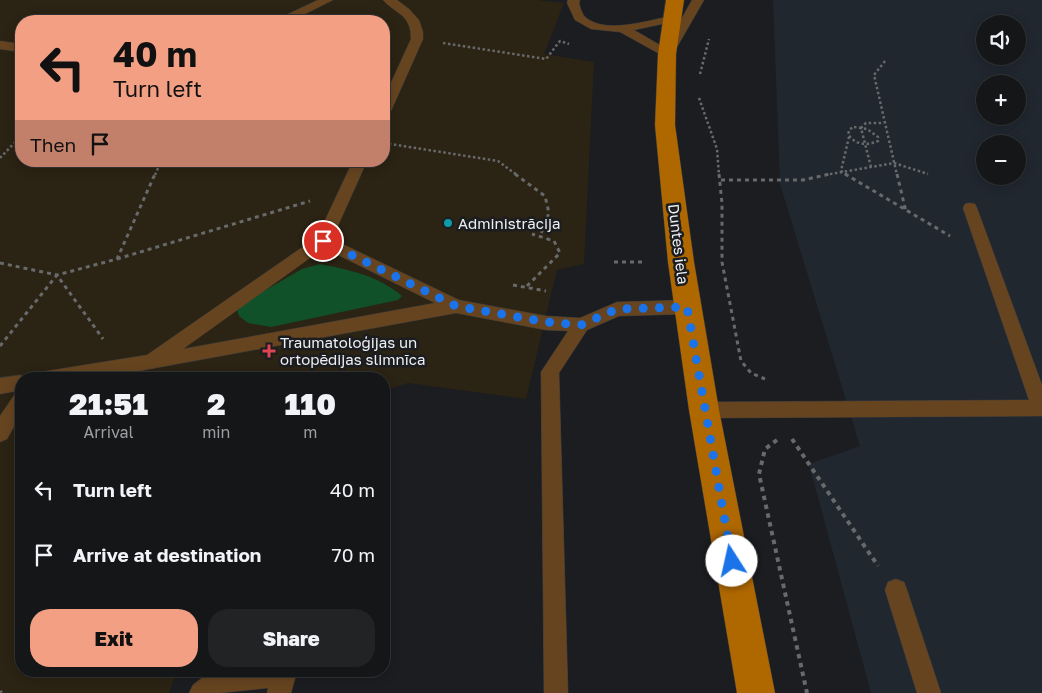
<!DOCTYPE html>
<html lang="en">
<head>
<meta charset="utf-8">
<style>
  body { margin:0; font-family:"Golos Text",sans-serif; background:#212325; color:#f1f3f6; height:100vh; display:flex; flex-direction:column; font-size:19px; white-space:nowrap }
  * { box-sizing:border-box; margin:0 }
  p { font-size:16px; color:#9d9fa2 }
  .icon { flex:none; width:28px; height:28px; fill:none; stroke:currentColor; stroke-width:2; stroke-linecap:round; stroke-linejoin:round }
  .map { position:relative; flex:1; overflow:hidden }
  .sheet { position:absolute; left:15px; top:372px; width:375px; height:305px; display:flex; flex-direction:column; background:#141618; border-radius:20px; box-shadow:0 2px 12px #0003,0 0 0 1px #333537 }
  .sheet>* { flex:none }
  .banner { position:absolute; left:15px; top:15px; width:375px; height:152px; border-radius:20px; box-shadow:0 2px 12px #0003,0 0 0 1px #333537; background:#f39f84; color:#111; overflow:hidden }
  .buttons { position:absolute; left:976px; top:15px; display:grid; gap:10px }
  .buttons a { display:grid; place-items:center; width:50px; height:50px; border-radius:50%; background:#141618; box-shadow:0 2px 12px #0003,0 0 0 1px #333537; font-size:25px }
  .pin { position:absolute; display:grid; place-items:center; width:42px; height:42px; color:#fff; margin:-21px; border:2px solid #fff; border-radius:50%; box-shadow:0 1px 5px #0007 }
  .me { position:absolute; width:55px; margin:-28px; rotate:350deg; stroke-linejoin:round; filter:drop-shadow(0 0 4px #0008) }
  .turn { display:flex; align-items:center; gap:18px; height:105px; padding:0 15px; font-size:22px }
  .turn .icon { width:65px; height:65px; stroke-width:2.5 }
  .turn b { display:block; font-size:35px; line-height:42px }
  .then { display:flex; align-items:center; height:48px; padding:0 15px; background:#0003; gap:10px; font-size:19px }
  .eta { display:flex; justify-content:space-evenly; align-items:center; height:85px; text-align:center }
  .eta b { font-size:30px; font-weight:800; line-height:35px }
  .cta { display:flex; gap:10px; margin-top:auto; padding:10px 15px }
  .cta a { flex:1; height:58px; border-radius:20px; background:#f39f84; color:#111; font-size:20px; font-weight:800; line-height:58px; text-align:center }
  .cta a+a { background:#212325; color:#f1f3f6 }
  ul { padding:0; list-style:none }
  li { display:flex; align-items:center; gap:15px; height:65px; padding:0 15px }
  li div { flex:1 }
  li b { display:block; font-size:19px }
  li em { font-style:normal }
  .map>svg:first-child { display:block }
  .built { fill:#21272f; fill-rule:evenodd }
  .medical { fill:#2b2313; fill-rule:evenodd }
  .green { fill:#11512a }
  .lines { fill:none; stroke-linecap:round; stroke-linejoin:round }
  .lane-casing { stroke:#393b3d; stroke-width:1 }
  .primary-casing { stroke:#393b3d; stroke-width:1 }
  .path-far2 { stroke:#67696b; stroke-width:2.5; stroke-dasharray:2.5 2.5; stroke-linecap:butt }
  .path-far1 { stroke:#67696b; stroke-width:3; stroke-dasharray:4 4; stroke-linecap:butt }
  .path { stroke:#67696b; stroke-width:4; stroke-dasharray:4.5 4.5; stroke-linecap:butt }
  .lane { fill:#664420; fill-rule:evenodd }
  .primary { fill:#af6700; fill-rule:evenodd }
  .route { stroke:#1a73e8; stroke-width:9; stroke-dasharray:0 16.2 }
  .culture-dot { fill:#0f9aa8; stroke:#1b1d20; stroke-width:2 }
  .health-dot { fill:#e0444e; stroke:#1b1d20; stroke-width:2 }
  .labels { text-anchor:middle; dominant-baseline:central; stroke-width:5; stroke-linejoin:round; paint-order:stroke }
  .poi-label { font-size:15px; fill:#eef0f2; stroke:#1b1d20; text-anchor:start }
  .street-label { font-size:15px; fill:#eef0f2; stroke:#1b1d20 }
</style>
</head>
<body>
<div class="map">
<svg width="1042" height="693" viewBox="0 0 1042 693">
  <rect width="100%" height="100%" fill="#1b1d20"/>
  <path class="built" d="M773 0H1042V693H871L809 464 860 446 780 184ZM985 24H1018V56H985ZM985 84H1018V116H985ZM985 144H1018V176H985Z"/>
  <path class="medical" d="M0 0H538L564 3 544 54 594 62 584 264 557 270 526 399 408 383 387 390 384 393V379H21V671H177L169 693H0ZM21 21H384V161H21Z"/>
  <path class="green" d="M320 264C350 270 379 276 402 296L398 300 271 327 248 323 239 316 237 310 240 305 302 269Z"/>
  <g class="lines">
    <g class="lane-casing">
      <path id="lane" d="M318 0H333L291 21H279L284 16Z
        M383 0H397L409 9 419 20 423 32V39L391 111 384 115V98L411 39C411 14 397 15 383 0Z
        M568 0H580L579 3C580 7 582 14 585 17 606 35 648 20 672 16L676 17 678 19 676 21 634 30 665 48 692 0H704L673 54 667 58 620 32 591 29 575 20 567 3Z
        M0 41 21 44V52L0 49Z
        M353 161H367L332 239 459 300 546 316 580 318 617 302 687 300 693 302 695 307 693 312 687 314 619 316 587 330 559 373 568 693H544L541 372 568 331 546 330 456 313 95 379H38L41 374 47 371 147 355 317 237ZM324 248 435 303 183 349Z
        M970 203 975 204 977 208 1042 385V416L704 418 697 416 695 410 697 404 704 402 1029 400 963 208 965 204Z
        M21 375 28 379H21V414L7 439 0 442V416L17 391 0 394V378Z
        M896 579 904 582 907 590 941 693H917L885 590 888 582Z
        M211 671H294L296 675 291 693H267L268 688 220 693H189L193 685Z"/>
    </g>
    <g class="primary-casing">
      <path id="primary" d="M666 0H684L676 54 675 125 694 262 719 410 775 693H737L689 410 668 262 655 125 658 54Z"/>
    </g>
    <path class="path-far2" d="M443 43 546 59 560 41 569 44
      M885 61 874 75 897 175
      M700 74 709 39
      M699 98 717 149 719 175
      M854 127 867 129 878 137V141C867 146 855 145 848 134L850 129Z
      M384 143 498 161 517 175
      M0 158 21 136
      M871 167 861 128 866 123H884
      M155 175 161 161
      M825 175 894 163 928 174
      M847 175 841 171 849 137"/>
    <path class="path-far1" d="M515 174 545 196 549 213 540 236
      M719 174 722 203V262L741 361 751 373 765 379
      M845 174 950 236
      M897 174 906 212
      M721 180H803L830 174
      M117 259 310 201
      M614 262H645
      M0 263 57 275 117 259 155 174
      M513 285 546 291
      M527 286 560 253 554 241 532 234
      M0 346 57 275 103 339"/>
    <path class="path" d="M792 439 878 566
      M777 440 765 449 759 474 807 693
      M0 691 1 693"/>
    <use href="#lane" class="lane"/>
    <use href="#primary" class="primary"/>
  </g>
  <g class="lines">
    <path class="route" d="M323 241 456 306 546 322 581 325 617 309 687 307 732 561"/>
  </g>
  <circle class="culture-dot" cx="448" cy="223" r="5"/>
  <path class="health-dot" d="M266.5 343.5h5v5h5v5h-5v5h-5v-5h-5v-5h5z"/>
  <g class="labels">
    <g class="poi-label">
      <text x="458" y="223">Administrācija</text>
      <text x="280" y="342">Traumatoloģijas un<tspan x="280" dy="17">ortopēdijas slimnīca</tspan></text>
    </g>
    <g class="street-label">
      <text transform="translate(679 244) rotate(83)">Duntes iela</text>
    </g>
  </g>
</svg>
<div class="buttons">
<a><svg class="icon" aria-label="sound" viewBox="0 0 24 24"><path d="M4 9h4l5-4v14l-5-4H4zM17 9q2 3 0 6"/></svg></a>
<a>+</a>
<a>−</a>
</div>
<div class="pin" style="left:323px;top:241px;background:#d93025"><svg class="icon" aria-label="arrive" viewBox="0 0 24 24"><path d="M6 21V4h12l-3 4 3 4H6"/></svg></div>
<svg class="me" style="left:732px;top:561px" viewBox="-20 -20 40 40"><circle r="19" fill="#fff"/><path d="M0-13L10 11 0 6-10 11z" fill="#1a73e8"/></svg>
<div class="banner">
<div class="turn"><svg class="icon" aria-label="left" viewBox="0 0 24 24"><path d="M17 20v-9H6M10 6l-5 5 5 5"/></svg><div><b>40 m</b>Turn left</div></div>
<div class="then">Then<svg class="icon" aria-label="arrive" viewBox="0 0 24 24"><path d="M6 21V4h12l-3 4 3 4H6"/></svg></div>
</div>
<section class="sheet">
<div class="eta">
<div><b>21:51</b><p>Arrival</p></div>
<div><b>2</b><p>min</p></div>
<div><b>110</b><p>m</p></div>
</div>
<ul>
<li><svg class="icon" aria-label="left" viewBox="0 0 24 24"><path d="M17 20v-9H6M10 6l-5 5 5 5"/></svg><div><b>Turn left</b></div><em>40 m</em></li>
<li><svg class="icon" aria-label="arrive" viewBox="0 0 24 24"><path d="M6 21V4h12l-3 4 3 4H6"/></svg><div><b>Arrive at destination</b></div><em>70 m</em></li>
</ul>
<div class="cta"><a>Exit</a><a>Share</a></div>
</section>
</div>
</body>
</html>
